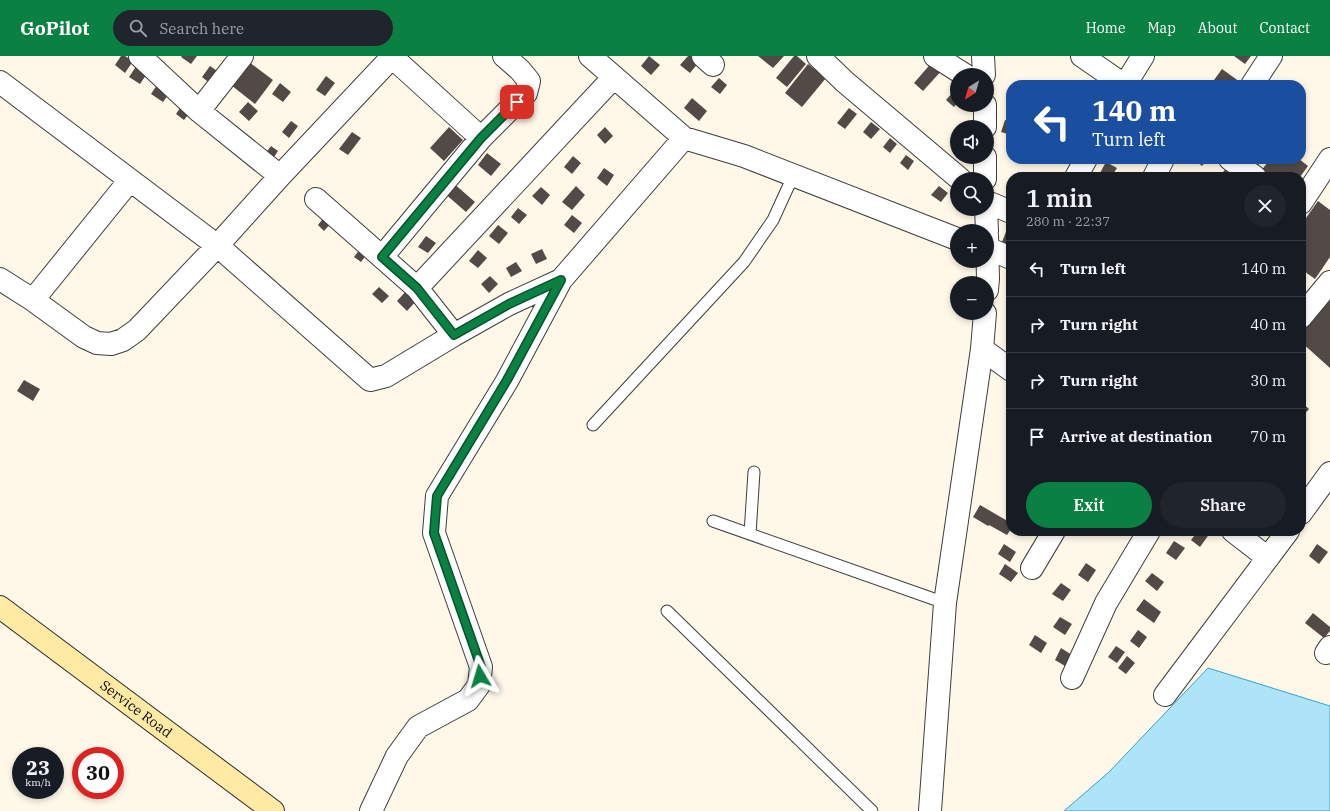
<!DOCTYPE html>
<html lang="en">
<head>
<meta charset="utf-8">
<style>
  body { margin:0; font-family:"IBM Plex Serif",serif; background:#20242c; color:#f1f3f6; height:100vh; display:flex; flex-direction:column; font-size:15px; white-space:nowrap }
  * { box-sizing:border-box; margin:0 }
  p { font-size:13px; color:#9ea1a6 }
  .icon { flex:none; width:22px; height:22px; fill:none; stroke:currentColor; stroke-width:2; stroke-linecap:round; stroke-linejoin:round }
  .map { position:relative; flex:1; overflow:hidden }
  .drawer { position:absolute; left:1006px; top:116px; width:300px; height:364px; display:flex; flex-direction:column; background:#171b24; border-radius:16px; box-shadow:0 2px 6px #0003 }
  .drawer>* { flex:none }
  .top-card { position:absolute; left:1006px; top:24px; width:300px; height:84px; border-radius:16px; box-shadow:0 2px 6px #0003; background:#1a4fa0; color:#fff; overflow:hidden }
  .needle { width:26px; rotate:217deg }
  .tools { position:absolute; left:950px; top:12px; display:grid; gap:8px }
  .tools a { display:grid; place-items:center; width:44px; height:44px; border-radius:50%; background:#171b24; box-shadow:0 2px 6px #0003; font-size:20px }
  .speed { position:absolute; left:12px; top:691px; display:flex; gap:8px; font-size:20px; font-weight:700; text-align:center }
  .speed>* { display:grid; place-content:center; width:52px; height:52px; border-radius:50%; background:#171b24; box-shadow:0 2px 6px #0003; line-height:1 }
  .speed small { font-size:10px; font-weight:400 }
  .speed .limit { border:6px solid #d22; background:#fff; color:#111 }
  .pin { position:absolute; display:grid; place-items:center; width:34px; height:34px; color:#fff; margin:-17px; border-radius:8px; box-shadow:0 2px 6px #0006 }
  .me { position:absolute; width:44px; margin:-22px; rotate:353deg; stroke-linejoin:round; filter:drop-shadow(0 0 3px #0008) }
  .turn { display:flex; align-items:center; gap:14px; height:84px; padding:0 20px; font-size:18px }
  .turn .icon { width:52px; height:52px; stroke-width:2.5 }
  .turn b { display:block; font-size:28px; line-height:34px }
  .round { display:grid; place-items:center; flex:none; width:42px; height:42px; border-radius:21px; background:#20242c }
  .overview { display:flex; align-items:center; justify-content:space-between; height:68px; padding:0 20px }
  h1 { font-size:24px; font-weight:600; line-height:30px }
  .primary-button { display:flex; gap:8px; margin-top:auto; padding:8px 20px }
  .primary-button a { flex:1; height:46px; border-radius:24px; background:#0b8043; color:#fff; font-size:16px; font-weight:600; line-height:46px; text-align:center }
  .primary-button a+a { background:#20242c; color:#f1f3f6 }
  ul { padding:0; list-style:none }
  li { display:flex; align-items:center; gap:12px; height:56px; padding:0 20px; border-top:1px solid #363941 }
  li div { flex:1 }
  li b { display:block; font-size:15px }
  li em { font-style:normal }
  header { display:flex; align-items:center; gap:24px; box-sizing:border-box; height:56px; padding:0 20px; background:#0b8043; color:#fff }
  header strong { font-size:19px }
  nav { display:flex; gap:22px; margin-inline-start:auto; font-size:14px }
  .search { width:280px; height:36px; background:#20242c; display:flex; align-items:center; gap:10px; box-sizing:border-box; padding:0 14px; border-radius:22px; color:#9ea1a6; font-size:15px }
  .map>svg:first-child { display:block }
  .water { fill:#ade4f7; stroke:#33a3cf }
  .building { fill:#534a47 }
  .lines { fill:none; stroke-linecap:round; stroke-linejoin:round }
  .service-casing { stroke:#3e3e3e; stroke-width:13 }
  .minor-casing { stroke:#3e3e3e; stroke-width:24 }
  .tertiary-casing { stroke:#3e3e3e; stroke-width:24 }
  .secondary-casing { stroke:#2d2d2d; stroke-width:24 }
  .service { stroke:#fff; stroke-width:11 }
  .minor { stroke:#fff; stroke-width:22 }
  .tertiary { stroke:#fff; stroke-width:22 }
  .secondary { stroke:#ffeaa4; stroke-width:22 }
  .route-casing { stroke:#07532c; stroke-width:10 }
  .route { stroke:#0b8043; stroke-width:7 }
  .labels { text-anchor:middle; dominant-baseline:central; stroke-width:4; stroke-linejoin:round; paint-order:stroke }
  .street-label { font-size:14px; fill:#0b0b0b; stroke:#fff }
</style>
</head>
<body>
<header>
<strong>GoPilot</strong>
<div class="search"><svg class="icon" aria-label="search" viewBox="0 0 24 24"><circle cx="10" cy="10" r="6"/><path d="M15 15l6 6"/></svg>Search here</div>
<nav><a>Home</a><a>Map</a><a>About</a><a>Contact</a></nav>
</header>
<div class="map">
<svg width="1330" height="755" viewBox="0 0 1330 755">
  <rect width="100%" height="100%" fill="#fff8e9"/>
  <path class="water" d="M1208 612 1330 650V755H1064L1109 716Z"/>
  <path class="building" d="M121 0H125L133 5 125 17 115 9Z
    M182 0H197L191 8 181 1Z
    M649 0 660 9 651 19 641 10Z
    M688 0H692L699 6 690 17 680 9Z
    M758 0H784L773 12Z
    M794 0H797L806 8 787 31 776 22Z
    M1234 0H1251L1245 8Z
    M934 4 944 12 923 35 914 27Z
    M249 6 273 24 255 48 231 29Z
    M808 8 826 22 802 51 785 37Z
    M137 9 148 16 140 28 129 21Z
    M210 10 220 17 212 29 202 21Z
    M1222 13 1240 26 1238 29H1221L1214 24Z
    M326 20 335 27 325 40 316 34Z
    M719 22 727 29 720 38 711 31Z
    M280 27 291 36 283 46 272 38Z
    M157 29 169 38 163 46 151 38Z
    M953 36 957 39V47L954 51 946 44Z
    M692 42 707 55 699 65 684 52Z
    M248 46 258 55 249 65 239 56Z
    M182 49 191 55 184 64 176 58Z
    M849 52 857 58 845 73 837 67Z
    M1005 64 1011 66V79L1001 76Z
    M291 65 298 70 289 82 282 76Z
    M871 66 880 73 871 83 863 76Z
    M449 71 463 84 444 105 430 92Z
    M605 71 613 80 605 88 597 79Z
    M352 76 361 82 348 99 339 93Z
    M890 82 897 88 890 97 883 91Z
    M271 90 278 95 272 104 265 98Z
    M487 97 501 108 491 120 478 109Z
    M906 99 914 105 908 114 900 107Z
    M573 100 581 107 572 118 564 111Z
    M1194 103H1208L1202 110Z
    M1244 103H1263L1256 112Z
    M1270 103H1299L1308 110 1300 121H1270L1261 115Z
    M1106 106 1117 112 1111 121H1106L1100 117Z
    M1228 110 1236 116 1233 121H1219Z
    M604 112 614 119 607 130 597 122Z
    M452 126 475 146 466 156 443 136Z
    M576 130 585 139 572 154 562 146Z
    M939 130 948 137 941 146 931 139Z
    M541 131 550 139 542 149 532 140Z
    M1318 145 1330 154V201L1315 223 1301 213V169Z
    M518 152 527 159 519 168 511 161Z
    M572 159 582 167 574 177 564 169Z
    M325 160 332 166 324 175 318 169Z
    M1011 163V189L1002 186Z
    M498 169 508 177 499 188 489 180Z
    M426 180 436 187 428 197 418 191Z
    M360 193 367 198 361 206 354 201Z
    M542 193 547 203 536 208 531 198Z
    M478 194 487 202 478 212 469 205Z
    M516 206 522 215 511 221 506 212Z
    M490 220 498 228 489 237 481 228Z
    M379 231 389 240 382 247 372 238Z
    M407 234 417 244 407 255 397 245Z
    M1330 243V312L1301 286V271Z
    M24 324 40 333 33 345 17 335Z
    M1301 346 1309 353 1301 362Z
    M980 449 1011 467V473L1007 479 989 469 988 470 973 461Z
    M1198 475H1207L1210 477 1200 491 1191 484Z
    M1174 485 1185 492 1176 504 1166 497Z
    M1004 488 1016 496 1010 506 998 498Z
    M1317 488 1328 496 1319 508 1309 500Z
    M1086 507 1096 514 1088 526 1078 519Z
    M1005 508 1018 517 1011 526 999 518Z
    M1152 517 1164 526 1157 535 1145 525Z
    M1061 527 1071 534 1063 545 1052 538Z
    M1144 543 1161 556 1154 567 1136 554Z
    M1313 557 1330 571V575L1324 582 1305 567Z
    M1060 561 1072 568 1065 579 1053 571Z
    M1138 574 1147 581 1139 592 1130 585Z
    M1035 579 1047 587 1041 597 1029 589Z
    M1116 590 1125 596 1117 607 1108 601Z
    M1061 592 1072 599 1065 610 1055 604Z
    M1127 600 1135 607 1126 618 1118 612Z"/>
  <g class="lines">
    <g class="service-casing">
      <path id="service" d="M593 369 744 206 773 164 794 118
        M713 465 945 547
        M750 478 754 416
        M667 555 872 755"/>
    </g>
    <g class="minor-casing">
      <path id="minor" d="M140 0 199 55 280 120
        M590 0 684 82
        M703 0 713 9
        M818 0 845 26 960 123
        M935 0 965 19
        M1082 0 1124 29
        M392 1 481 82
        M0 26 219 191 370 324 386 320 454 279 509 248 561 224 684 82 744 100 957 183
        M1125 29 1143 0
        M1252 29 1271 0
        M199 55 242 0
        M1230 103 1255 121
        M1076 121 1086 103
        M1154 121 1163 103
        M316 143 417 232 454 279
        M987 146 1011 156
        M1301 147 1330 103
        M987 192 1011 202
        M382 201 481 82 526 37 529 25 520 14 504 0
        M0 223 33 244 84 281 97 287 111 288 123 284 137 274 217 190 280 120 393 0
        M417 232 614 21
        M33 244 130 124
        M1301 261 1330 226
        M982 293 1011 314
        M1301 457 1330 417
        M1233 475 1268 502
        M1032 512 1054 475
        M1326 597 1330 591
        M1072 622 1106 547 1149 475
        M1165 639 1288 475
        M371 755 397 700 418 671 468 644 479 629 481 611 434 477 437 440 507 325 561 224"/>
    </g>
    <g class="tertiary-casing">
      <path id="tertiary" d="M983 0 984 19
        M985 49V71
        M985 101V123
        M986 153 987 175
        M987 180 988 223 987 234
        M930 755 945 547 982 293 985 257"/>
    </g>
    <g class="secondary-casing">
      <g id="secondary">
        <path id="s1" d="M0 551 273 755"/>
      </g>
    </g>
    <use href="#service" class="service"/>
    <use href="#minor" class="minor"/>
    <use href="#tertiary" class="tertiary"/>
    <use href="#secondary" class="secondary"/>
  </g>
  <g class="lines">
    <g class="route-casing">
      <path id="route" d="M480 620 481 611 434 477 437 440 507 324 561 224 509 248 454 279 417 232 382 201 481 82 517 46"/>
    </g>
    <use href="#route" class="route"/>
  </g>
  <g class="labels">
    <g class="street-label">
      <text stroke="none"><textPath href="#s1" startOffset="170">Service Road</textPath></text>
    </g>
  </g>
</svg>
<div class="tools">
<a><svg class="needle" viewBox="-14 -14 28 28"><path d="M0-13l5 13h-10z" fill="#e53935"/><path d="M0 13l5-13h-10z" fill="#9ea1a6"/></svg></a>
<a><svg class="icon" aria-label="sound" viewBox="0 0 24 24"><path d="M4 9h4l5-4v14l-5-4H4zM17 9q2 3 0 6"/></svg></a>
<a><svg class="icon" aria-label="search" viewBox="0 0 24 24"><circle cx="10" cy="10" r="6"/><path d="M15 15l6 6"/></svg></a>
<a>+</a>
<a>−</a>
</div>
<div class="speed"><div>23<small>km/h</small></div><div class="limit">30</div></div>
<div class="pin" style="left:517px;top:46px;background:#d93025"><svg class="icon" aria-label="arrive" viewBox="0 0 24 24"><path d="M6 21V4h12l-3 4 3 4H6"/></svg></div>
<svg class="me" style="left:480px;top:620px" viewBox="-20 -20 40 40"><path d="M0-17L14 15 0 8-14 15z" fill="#0b8043" stroke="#fff" stroke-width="4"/></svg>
<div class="top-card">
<div class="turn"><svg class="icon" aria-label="left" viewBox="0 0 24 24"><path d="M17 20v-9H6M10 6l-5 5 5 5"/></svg><div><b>140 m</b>Turn left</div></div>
</div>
<section class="drawer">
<div class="overview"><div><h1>1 min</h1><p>280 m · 22:37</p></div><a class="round"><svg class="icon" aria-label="close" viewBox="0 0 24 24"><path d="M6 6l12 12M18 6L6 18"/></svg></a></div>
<ul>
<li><svg class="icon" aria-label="left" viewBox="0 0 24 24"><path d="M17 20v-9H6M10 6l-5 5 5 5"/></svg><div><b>Turn left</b></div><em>140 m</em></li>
<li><svg class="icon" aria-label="right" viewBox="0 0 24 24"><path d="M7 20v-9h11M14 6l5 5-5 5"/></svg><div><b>Turn right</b></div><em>40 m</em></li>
<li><svg class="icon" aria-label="right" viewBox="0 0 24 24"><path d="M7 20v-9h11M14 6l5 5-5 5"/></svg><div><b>Turn right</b></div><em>30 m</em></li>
<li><svg class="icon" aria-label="arrive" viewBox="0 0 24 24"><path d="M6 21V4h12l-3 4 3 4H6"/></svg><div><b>Arrive at destination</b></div><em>70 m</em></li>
</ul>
<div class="primary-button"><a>Exit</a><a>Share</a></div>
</section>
</div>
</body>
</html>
